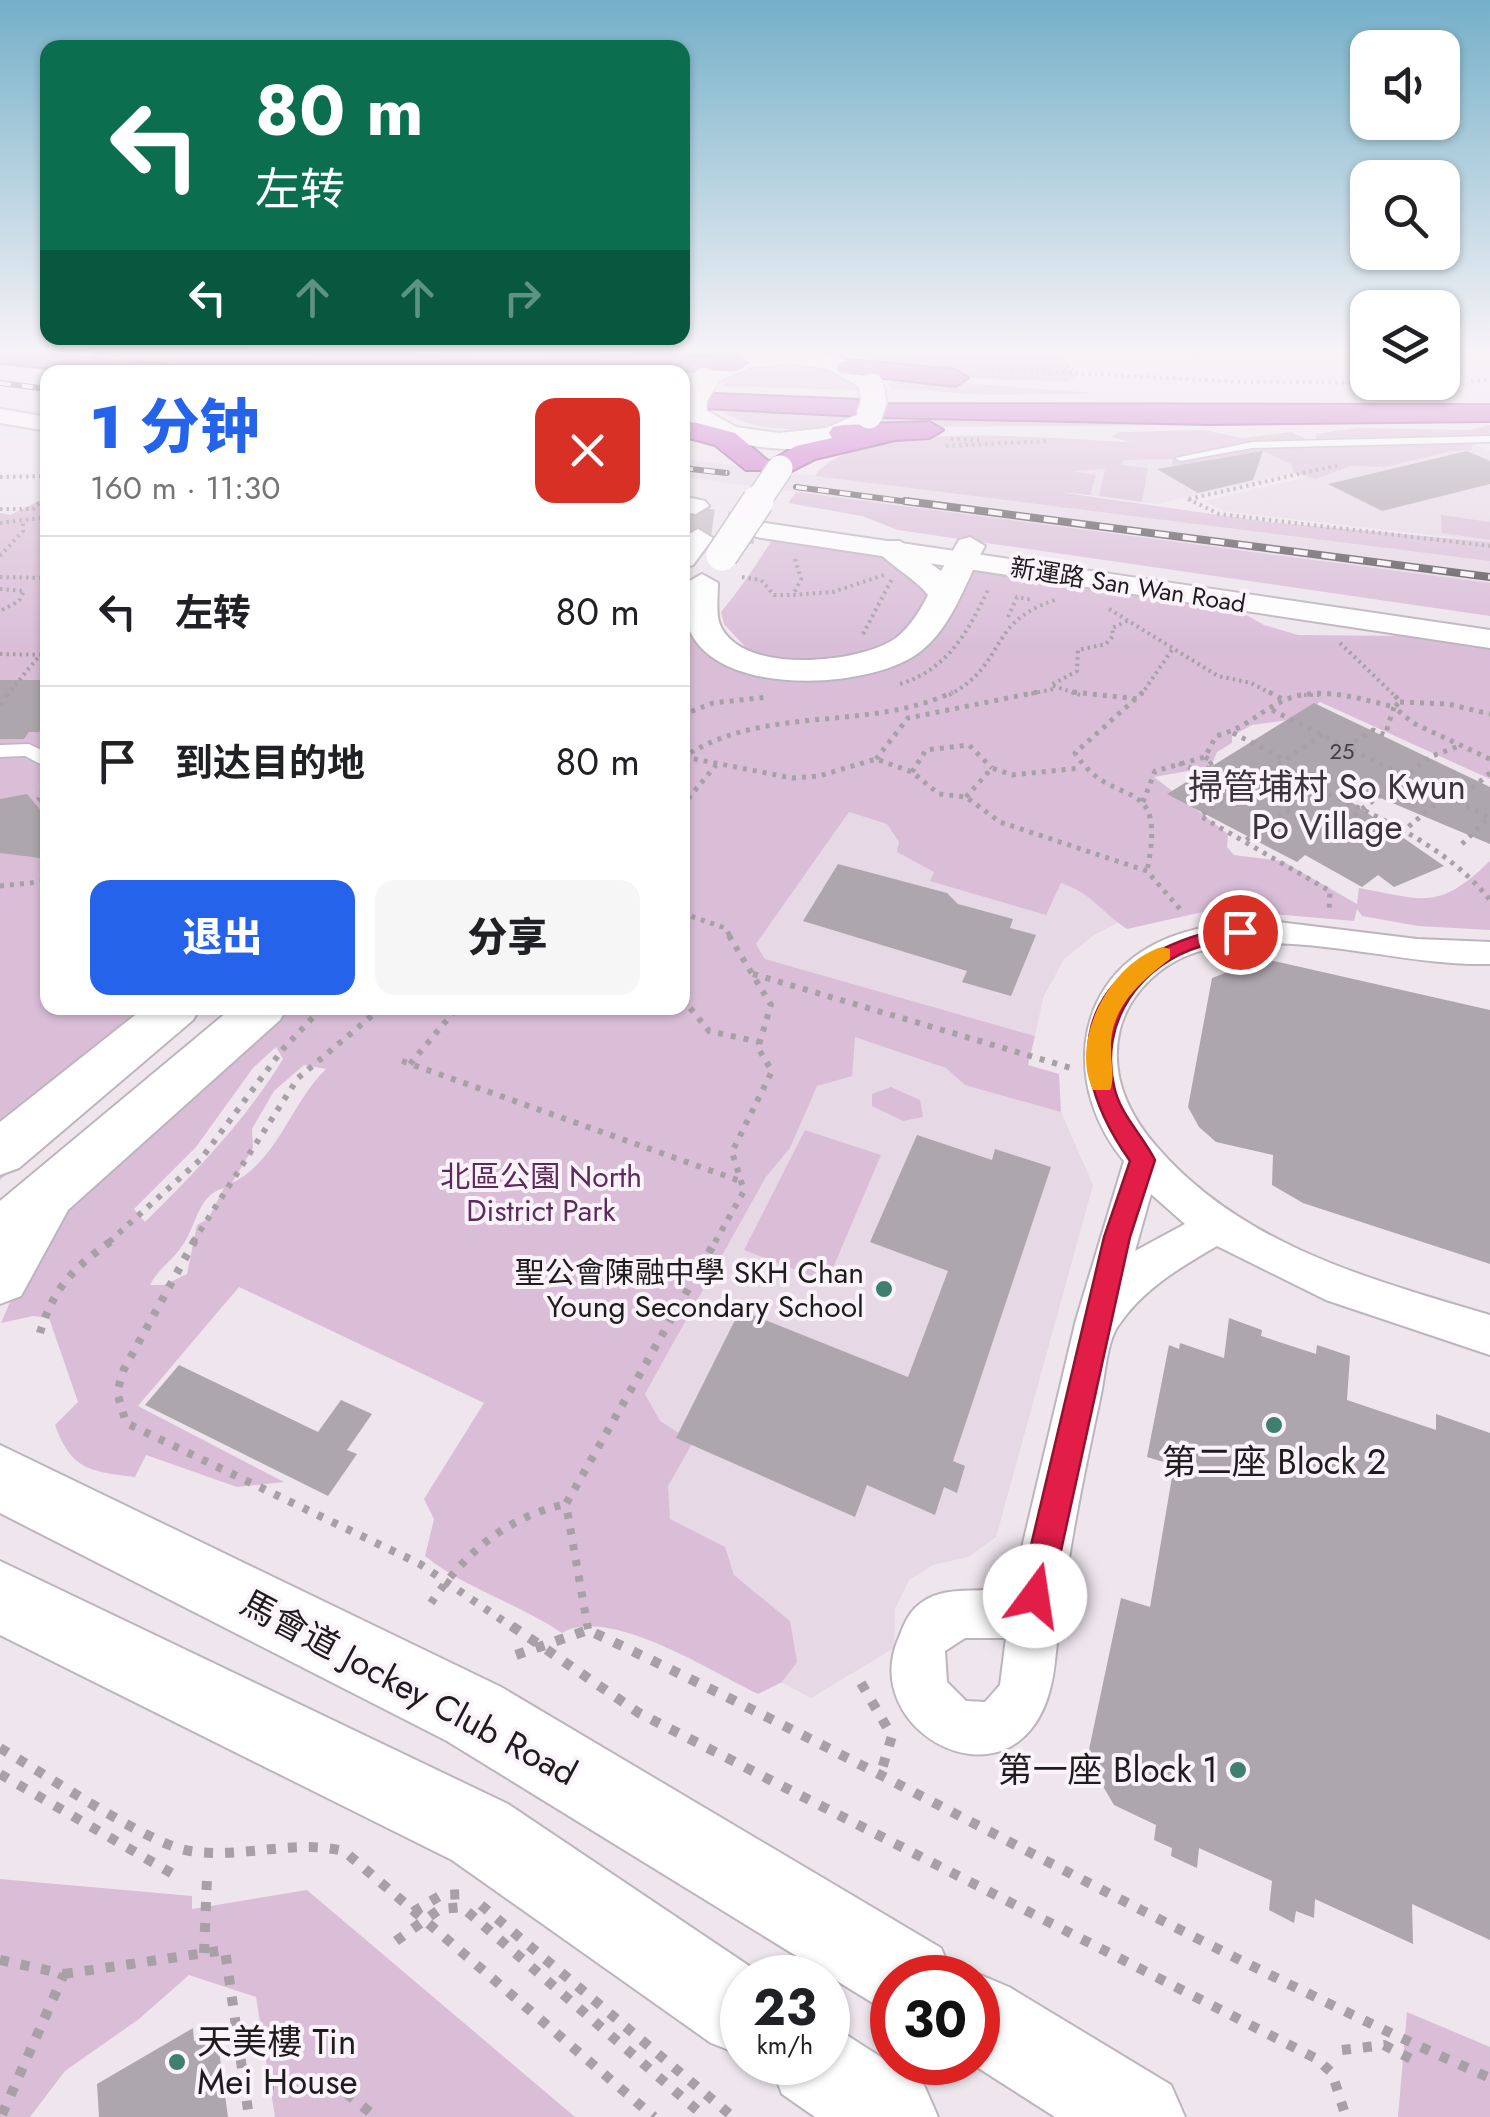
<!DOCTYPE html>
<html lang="zh">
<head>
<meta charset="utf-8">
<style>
  body { margin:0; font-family:Jost,"Noto Sans SC",sans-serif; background:#f6f6f6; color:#202124; height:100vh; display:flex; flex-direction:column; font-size:38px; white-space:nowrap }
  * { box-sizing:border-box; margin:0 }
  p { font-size:32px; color:#757577 }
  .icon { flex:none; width:55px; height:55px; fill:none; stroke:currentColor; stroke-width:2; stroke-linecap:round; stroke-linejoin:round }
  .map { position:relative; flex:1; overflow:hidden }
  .drawer { position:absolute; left:40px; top:365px; width:650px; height:650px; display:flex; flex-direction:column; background:#fff; border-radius:20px; box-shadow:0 2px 8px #0004 }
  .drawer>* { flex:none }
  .guide { position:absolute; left:40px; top:40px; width:650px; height:305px; border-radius:20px; box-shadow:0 2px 8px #0004; background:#0b6e4f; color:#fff; overflow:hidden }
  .controls { position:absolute; left:1350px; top:30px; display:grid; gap:20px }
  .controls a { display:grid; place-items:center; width:110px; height:110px; border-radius:20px; background:#fff; box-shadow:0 2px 8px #0004; font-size:50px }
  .speed { position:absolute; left:720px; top:1955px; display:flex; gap:20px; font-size:50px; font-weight:700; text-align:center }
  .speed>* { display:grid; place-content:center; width:130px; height:130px; border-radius:50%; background:#fff; box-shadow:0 2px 8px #0004; line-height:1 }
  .speed small { font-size:25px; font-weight:400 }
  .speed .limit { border:15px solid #d22; background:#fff; color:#111 }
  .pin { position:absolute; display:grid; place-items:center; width:85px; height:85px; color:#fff; margin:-42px; border:5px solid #fff; border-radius:50%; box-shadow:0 2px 10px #0007 }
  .me { position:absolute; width:110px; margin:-55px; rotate:14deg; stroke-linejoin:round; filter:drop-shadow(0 0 8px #0008) }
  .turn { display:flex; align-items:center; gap:35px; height:210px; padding:0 50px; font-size:45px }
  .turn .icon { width:130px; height:130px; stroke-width:2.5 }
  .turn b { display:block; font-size:70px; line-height:85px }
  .lanes { display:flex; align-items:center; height:95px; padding:0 50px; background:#0003; justify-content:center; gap:50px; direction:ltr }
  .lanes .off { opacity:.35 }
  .round { display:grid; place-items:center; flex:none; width:105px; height:105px; border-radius:20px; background:#f6f6f6 }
  .overview { display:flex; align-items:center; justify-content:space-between; height:170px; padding:0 50px }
  h1 { font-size:60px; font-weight:800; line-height:75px; color:#2563eb }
  .button { display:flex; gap:20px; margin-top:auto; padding:20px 50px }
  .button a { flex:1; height:115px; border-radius:20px; background:#2563eb; color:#fff; font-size:40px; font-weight:800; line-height:115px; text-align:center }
  .button a+a { background:#f6f6f6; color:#202124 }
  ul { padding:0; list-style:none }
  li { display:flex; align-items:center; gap:30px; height:150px; padding:0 50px; border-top:2px solid #e0e0e0 }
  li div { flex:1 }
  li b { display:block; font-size:38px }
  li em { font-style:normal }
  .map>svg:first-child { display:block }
  .built { fill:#e6d8e5 }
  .green { fill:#dabed8; fill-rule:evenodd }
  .building { fill:#aea6ad }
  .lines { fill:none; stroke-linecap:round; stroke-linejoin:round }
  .tertiary-tunnel { stroke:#c5bdc4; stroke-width:29; stroke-dasharray:29 14; stroke-linecap:butt }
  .service-casing { stroke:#bdb5bd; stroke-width:3 }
  .pedestrian-casing { stroke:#bdb5bd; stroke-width:3 }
  .minor-casing { stroke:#bdb5bd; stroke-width:4 }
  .tertiary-casing { stroke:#bdb5bd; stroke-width:4 }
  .secondary-casing { stroke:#bdb5bd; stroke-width:4 }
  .motorway-casing { stroke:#8e4f8c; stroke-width:4 }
  .path-far4 { stroke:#a7a0a6; stroke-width:4; stroke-dasharray:2.5 4; stroke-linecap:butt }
  .path-far3 { stroke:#a7a0a6; stroke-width:5; stroke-dasharray:4 6; stroke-linecap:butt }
  .path-far2 { stroke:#a7a0a6; stroke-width:6; stroke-dasharray:5 8; stroke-linecap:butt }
  .path-far1 { stroke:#a7a0a6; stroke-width:8; stroke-dasharray:6 10; stroke-linecap:butt }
  .path { stroke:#a7a0a6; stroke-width:10; stroke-dasharray:9 12; stroke-linecap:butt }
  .service { fill:#fff; fill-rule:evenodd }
  .pedestrian { fill:#fff; fill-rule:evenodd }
  .minor { fill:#fff; fill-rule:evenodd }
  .tertiary { fill:#fff; fill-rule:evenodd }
  .secondary { fill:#fff; fill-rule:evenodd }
  .motorway { fill:#c96ac7; fill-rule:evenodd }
  .rail-far1-casing { stroke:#544f53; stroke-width:6 }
  .rail-casing { stroke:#544f53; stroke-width:8 }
  .rail-far1 { stroke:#fbf3fa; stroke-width:4; stroke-dasharray:11; stroke-linecap:butt }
  .rail { stroke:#fbf3fa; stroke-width:5; stroke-dasharray:14; stroke-linecap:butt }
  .secondary-bridge-far1-casing { stroke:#bdb5bd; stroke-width:28; stroke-linecap:butt }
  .secondary-bridge-casing { stroke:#bdb5bd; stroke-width:34; stroke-linecap:butt }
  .secondary-bridge-far1 { stroke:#fff; stroke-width:25 }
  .secondary-bridge { stroke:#fff; stroke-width:31 }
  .route { fill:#e11d48; stroke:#92132f; stroke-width:2.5 }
  .slow { fill:#f59e0b }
  .poi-dot { fill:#3e7f6f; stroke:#fbf3fa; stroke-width:4 }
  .labels { text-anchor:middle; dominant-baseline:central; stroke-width:8; stroke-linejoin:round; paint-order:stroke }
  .far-number-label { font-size:22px; fill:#433e42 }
  .far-street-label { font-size:25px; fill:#1f1c1e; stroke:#fbf3fa }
  .park-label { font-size:30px; fill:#5e295d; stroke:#fbf3fa }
  .poi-label { font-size:30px; fill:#1f1c1e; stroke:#fbf3fa; text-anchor:end }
  .quarter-label { font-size:35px; fill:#3b353b; stroke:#fbf3fa }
  .near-poi-label { font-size:35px; fill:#1f1c1e; stroke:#fbf3fa }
  .near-street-label { font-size:35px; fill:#1f1c1e; stroke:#fbf3fa }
</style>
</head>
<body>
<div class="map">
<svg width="1490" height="2117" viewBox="0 0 1490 2117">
  <rect width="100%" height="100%" fill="#eee5ed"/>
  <path class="built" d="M1465 440 1490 451V542L1223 511 1205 501Z
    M1245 441 1305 470 1157 504 882 468Z
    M683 459 1490 560V583L683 477Z
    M849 812 1084 882 1129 917 1094 935 1064 959 1043 998 1035 1036 765 959 756 944Z
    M851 1025 1038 1088 1061 1112 1093 1185 996 1537 968 1557 933 1565 909 1580 895 1609 894 1648 811 1698 764 1673 584 1504Z"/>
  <path class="green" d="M858 351H1049L1076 376 1067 382C1017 379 896 380 858 351Z
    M787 362 831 367 859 390 721 386 747 366Z
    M945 382 1095 393 986 395 891 388 887 383Z
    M721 411 848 417C814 436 752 432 721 411Z
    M881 418 1202 425 907 427 882 424Z
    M1490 425V440H1471L1472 450 1451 451 1385 467 1352 466 1315 479 1294 473 1291 464 1264 451 1172 466V459L1124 460 1121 465 1148 468 1142 502 1099 496 1105 469 1071 471 1096 475 1090 495 1058 492 1268 522 1490 542V561L815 476C858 416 1061 440 1131 442L1111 437 1119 432 1204 430 1242 438 1291 432 1317 444 1316 434 1357 428 1469 430Z
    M796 492 1490 583V616L898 530 862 516 788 503Z
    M47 497 48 1008H172L157 1013 89 1095 0 1180V513L10 515Z
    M1441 515 1490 522V540L1442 533Z
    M774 537 879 552 924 576 998 570 1229 605 1264 625 1298 635 1413 636 1490 645V779L1320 702 1296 719 1252 725 1232 736V743L1217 752 1211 767 1154 777 1228 834 1227 847 1234 855 1282 861 1357 904 1359 888C1425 900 1438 911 1490 861V930L1418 926 1362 916 1357 909 1354 921 1216 909 1127 929C1101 912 1092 893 1061 883L1046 915 930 881 934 872 897 852 899 842 887 824 849 812 756 944 765 959 1035 1036 1028 1065 1059 1074 1061 1112 965 1085 946 1068 855 1037 852 1076 817 1086 790 1148 766 1177 645 1394 660 1421 693 1442 668 1486 670 1519 725 1547 734 1575 790 1621 797 1662 782 1682 758 1694C712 1672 608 1605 562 1633 518 1603 466 1589 425 1556L434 1519 424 1499 484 1403 239 1287 138 1406 284 1482 237 1487 146 1455 135 1477C90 1471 72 1471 55 1425L78 1402 49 1318 33 1316 1 1323 20 1279 57 1220 217 1064 283 1008H682V769L688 763 683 766V633L686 621 700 611 709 628 748 650 724 624 721 612C742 587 756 565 774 537ZM276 1047 283 1059C245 1121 196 1171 145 1222L134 1209 196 1147 253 1068ZM304 1065 326 1069C290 1104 279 1159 232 1183L253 1148 252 1129 274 1091ZM224 1188 208 1219 197 1225 187 1274 164 1285H150C158 1269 172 1261 182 1246 197 1226 197 1195 224 1188Z
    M891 1087 920 1100 923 1117 903 1121 872 1106V1094Z
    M805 1130 881 1155 827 1282 744 1250Z
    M0 1879 192 1896V1909L307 1890 575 2117H275L256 1997 189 1975 139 2019 65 2071 30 2117H0Z
    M1407 2012 1490 2047V2117H1398Z"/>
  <path class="building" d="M1263 451 1253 480 1198 493 1157 469Z
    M1467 451 1490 461V484L1382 511 1328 484Z
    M0 680H48V720L39 732H29L24 739H0Z
    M1314 703 1490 787V844L1354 787 1347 799 1444 866 1394 887 1378 875 1362 887 1305 855 1297 862 1167 794Z
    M27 794 48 819V859L0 853V799Z
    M838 864 947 893 958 904 1013 919 1010 928 1036 935 1011 996 962 982 967 971 803 921Z
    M1274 961 1490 1010V1264L1303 1203 1272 1185 1273 1155 1216 1142 1199 1127 1188 1107 1212 978 1254 962Z
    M917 1135 992 1160 995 1149 1051 1167 953 1461 965 1466 957 1493 944 1487 935 1515 867 1485 855 1517 676 1438 740 1310 908 1377 948 1271 870 1242Z
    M1229 1318 1262 1330 1261 1336 1316 1354 1317 1345 1350 1356 1347 1400 1436 1430V1414L1490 1433V1940L1412 1904 1413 1944 1315 1899 1314 1918 1296 1911 1294 1923 1269 1910 1272 1881 1199 1848 1197 1868 1171 1856 1172 1848 1154 1840 1156 1825 1114 1805 1087 1759 1121 1598 1150 1607 1174 1465 1147 1457 1169 1345 1179 1349 1180 1343 1224 1358Z
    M179 1365 318 1432 341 1400 372 1414 347 1450 357 1454 328 1496 145 1405Z
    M193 2028 194 2041 216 2029 228 2117H99L97 2084Z"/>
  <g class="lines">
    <path class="tertiary-tunnel" d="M684 520 765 531"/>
    <g class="service-casing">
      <path id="service" d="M1150 351H1217L1213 353Z
        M1442 360 1460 367 1461 369 1457 371 1442 365Z
        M1490 436V442L1252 448 1180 461 1175 458 1252 442Z"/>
    </g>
    <g class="pedestrian-casing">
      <path id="pedestrian" d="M0 745 29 744 48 753V768L25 756 0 757Z"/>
    </g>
    <g class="minor-casing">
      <path id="minor" d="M1270 921 1417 939 1490 942V964C1395 966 1298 928 1204 950 1165 959 1130 991 1120 1029 1109 1074 1128 1114 1157 1147 1243 1246 1369 1279 1490 1315V1355L1326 1300 1217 1246C1179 1268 1143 1289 1118 1326 1106 1344 1105 1378 1100 1399 1081 1487 1064 1573 1055 1661 1039 1826 858 1742 897 1642 902 1630 906 1617 915 1608 947 1578 984 1601 1014 1581L1076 1320 1124 1161C1066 1091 1069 987 1157 943 1192 926 1232 922 1270 921ZM1151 1194 1185 1224 1135 1251ZM965 1638H1006L1000 1685 985 1702 966 1701 947 1682 945 1651Z"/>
    </g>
    <g class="tertiary-casing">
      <path id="tertiary" d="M0 409 48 417V431L0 423Z
        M682 496 705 501 709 506 696 514 682 512Z
        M765 523 1490 630V648L756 537 752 531 756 525Z"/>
    </g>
    <g class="secondary-casing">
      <path id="secondary" d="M764 351C806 351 854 350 883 386L871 393 828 369 790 363 749 368 705 387 693 380 714 365Z
        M694 403 736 427 779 433 826 428 869 409 881 416C844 464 719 457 682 411Z
        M698 529 713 538 693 565 682 568V538Z
        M970 537 985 546C966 580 953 626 921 651 872 691 706 699 687 622 684 610 686 595 686 583L702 574 718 583C718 595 716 611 719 622 737 676 860 664 896 638 910 627 920 611 928 595 913 576 889 566 874 547L878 541H900L941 571 959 540Z
        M144 1008H200L193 1020 19 1168 0 1175V1122Z
        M232 1008H287L280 1020 68 1210 21 1296 0 1304V1201Z
        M0 1445 501 1687 941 1948 954 1978H892V2013L881 2008 447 1741 0 1513Z
        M0 1561 508 1804 767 1978H742V2055L711 2043 452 1860 0 1635Z
        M978 1974 1009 1987 1171 2085 1185 2117H1055L969 2062H978V1978H970Z
        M828 2023 924 2085 938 2117H815L782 2094 770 2062H828Z"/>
    </g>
    <g class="motorway-casing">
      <path id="motorway" d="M0 351 141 362 154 370 90 372 0 363Z
        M91 351 493 357 737 355 750 363 737 371 219 368 103 358Z
        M849 360 955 370 968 378 955 386 840 373 836 368 840 363Z
        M713 394 862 400 873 404 1490 405V421L1208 424 883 417 872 413 862 416 704 408 700 402Z
        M682 419 735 433 769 462 796 446 832 438 829 433 833 427 843 425 929 422 943 430 929 438 895 440 815 459 780 477 767 470H746L715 445 682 436Z"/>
    </g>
    <path class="path-far4" d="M1053 351 1075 373
      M978 368 1243 382 1440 383
      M1471 381 1490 380
      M951 439 979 440
      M946 446 1049 441
      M0 477 48 476
      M1188 499 1219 514 1490 546
      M1189 499 1338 465
      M0 509H33L48 494
      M0 523 48 517
      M0 556 23 531V523
      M795 559 801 579 793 595 833 592 884 575
      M0 577 48 578
      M742 577 761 580 774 595H793
      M0 589 24 591 19 601 0 611
      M1109 609 1218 676 1251 683 1274 695
      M1008 617 1017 597 1033 600
      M863 634 892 579
      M1340 643 1394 695
      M0 654 48 655
      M900 684C949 669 968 631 989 588
      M7 695 40 655
      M949 695C1008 664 986 622 1055 600
      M1025 695 1054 689
      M1080 695 1051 685 1077 671 1078 650 1106 644 1113 636 1112 628 1129 620
      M1141 695 1174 647
      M1304 695H1320"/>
    <path class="path-far3" d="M1073 692 1138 699
      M1143 692 1075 753C1114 814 1168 768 1147 871
      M1269 692 1284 700
      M1400 702 1448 704 1490 714
      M0 706 8 692
      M1272 710 1445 796
      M682 715 713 703 768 697
      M1233 733 1286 760
      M1323 735 1200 816 1330 891 1329 912
      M1346 747 1373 730 1385 735 1394 707 1413 723 1490 759
      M684 757 792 778 819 776 876 759 912 772 939 794 966 797 1000 822 1147 871 1180 909
      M1205 757 1213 762 1205 767 1288 809 1245 841
      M682 758C765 703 866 733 953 692
      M876 759 908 718 1038 692
      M1179 763 1199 771 1205 767
      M1274 769C1348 805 1437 834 1490 900
      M912 772 926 750 969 745 992 768
      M48 780 39 798 48 808
      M966 797 992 768 1012 775 1081 768
      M1457 801 1489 817 1460 846
      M1143 802 1155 771 1205 757 1216 736C1251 726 1257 712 1285 700 1318 685 1361 699 1394 707L1400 702 1392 692
      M682 806 716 765
      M1286 811 1329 834 1432 756 1462 745
      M1401 833 1445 796 1457 801 1490 773
      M0 886 48 881
      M682 913 725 928 730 936"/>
    <path class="path-far2" d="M753 974 1071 1068
      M682 998 709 1031 759 1042
      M402 1061 743 1182
      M410 1064 457 1008
      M109 1242 201 1159 283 1049 322 1008
      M193 1242 298 1078 381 1008
      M715 1242 744 1191 732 1152 772 1071 758 1048 771 1005 728 934"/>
    <path class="path-far1" d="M195 1240 124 1369 117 1392 126 1423 420 1564 515 1629
      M40 1333C53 1288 75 1266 113 1240
      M431 1603C465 1553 506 1517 566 1504
      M588 1629 566 1504 716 1240"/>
    <path class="path" d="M512 1626 639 1713 1317 2059 1332 2073 1346 2117
      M516 1655 588 1630C892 1772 1183 1943 1490 2078
      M861 1683 892 1736 881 1772
      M0 1748C42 1772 149 1845 190 1851 242 1859 292 1839 344 1851L654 2117
      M0 1774 180 1878
      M481 1905 733 2117
      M413 1912 441 1895 468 1894
      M396 1941 440 1909 462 1907 705 2117
      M204 1953 207 1877
      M0 1960 64 1974 1 2117
      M64 1974 225 1950 249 2117
      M1342 2050 1384 2045 1413 2060
      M244 2085H336L376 2117"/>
    <use href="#service" class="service"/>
    <use href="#pedestrian" class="pedestrian"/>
    <use href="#minor" class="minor"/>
    <use href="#tertiary" class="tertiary"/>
    <use href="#secondary" class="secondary"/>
    <use href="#motorway" class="motorway"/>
    <g class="rail-far1-casing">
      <path id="rail-far1" d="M0 383 48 389
        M682 468 727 473
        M796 487 924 504"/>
    </g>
    <g class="rail-casing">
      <path id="rail" d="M905 501 1490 577"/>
    </g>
    <use href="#rail-far1" class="rail-far1"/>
    <use href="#rail" class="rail"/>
    <g class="secondary-bridge-far1-casing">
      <path id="secondary-bridge-far1" d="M694 410V398L705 380
        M869 416 874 402 871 386
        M756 504 780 468"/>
    </g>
    <g class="secondary-bridge-casing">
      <path id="secondary-bridge" d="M722 555 758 501"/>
    </g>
    <use href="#secondary-bridge-far1" class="secondary-bridge-far1"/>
    <use href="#secondary-bridge" class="secondary-bridge"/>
  </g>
  <linearGradient id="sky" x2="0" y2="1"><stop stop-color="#74b0c8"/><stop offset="0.54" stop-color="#f7f3f7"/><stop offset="1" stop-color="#f7f3f7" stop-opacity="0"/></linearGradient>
  <rect width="1490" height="648" fill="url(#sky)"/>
  <path class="route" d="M1240 925 1247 927V937C1232 941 1216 941 1202 946 1140 964 1099 1022 1114 1086 1120 1115 1142 1134 1155 1160L1130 1237 1051 1596 1046 1607 1035 1612 1024 1607 1019 1596 1104 1237 1130 1161C1042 1036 1100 950 1240 925Z"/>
  <path class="slow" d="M1162 947 1170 949V959C1140 982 1109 1008 1111 1050 1111 1064 1115 1078 1110 1090H1093C1069 1040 1111 962 1162 947Z"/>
  <g class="poi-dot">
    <circle cx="884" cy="1289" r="10"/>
    <circle cx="1274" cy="1425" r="10"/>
    <circle cx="1238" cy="1770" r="10"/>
    <circle cx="177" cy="2062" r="10"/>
  </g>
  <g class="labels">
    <g class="far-number-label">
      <text x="1342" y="751">25</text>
    </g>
    <g class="far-street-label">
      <text transform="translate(1128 585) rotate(9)">新運路 San Wan Road</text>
    </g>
    <g class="park-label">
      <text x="541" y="1176">北區公園 North<tspan x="541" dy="34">District Park</tspan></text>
    </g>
    <g class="poi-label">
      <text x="864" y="1272">聖公會陳融中學 SKH Chan<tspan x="864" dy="34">Young Secondary School</tspan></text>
    </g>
    <g class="quarter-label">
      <text x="1327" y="787">掃管埔村 So Kwun<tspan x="1327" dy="40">Po Village</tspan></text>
    </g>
    <g class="near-poi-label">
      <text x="1274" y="1462">第二座 Block 2</text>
      <text x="1218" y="1770" text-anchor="end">第一座 Block 1</text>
      <text x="197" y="2042" text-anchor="start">天美樓 Tin<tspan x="197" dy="40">Mei House</tspan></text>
    </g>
    <g class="near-street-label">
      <text transform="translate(409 1688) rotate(28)">馬會道 Jockey Club Road</text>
    </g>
  </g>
</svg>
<div class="controls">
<a><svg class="icon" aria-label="sound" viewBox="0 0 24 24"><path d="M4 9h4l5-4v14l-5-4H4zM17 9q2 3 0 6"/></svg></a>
<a><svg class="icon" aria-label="search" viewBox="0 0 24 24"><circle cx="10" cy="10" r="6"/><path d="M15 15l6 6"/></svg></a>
<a><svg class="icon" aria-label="layers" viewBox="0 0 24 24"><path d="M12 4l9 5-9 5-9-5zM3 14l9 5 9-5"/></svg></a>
</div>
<div class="speed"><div>23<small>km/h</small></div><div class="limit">30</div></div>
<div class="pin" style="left:1240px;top:932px;background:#d93025"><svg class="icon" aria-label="arrive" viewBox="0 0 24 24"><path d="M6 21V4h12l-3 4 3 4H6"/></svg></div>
<svg class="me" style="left:1035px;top:1596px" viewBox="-20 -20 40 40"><circle r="19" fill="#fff"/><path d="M0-13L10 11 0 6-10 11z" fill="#e11d48"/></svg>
<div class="guide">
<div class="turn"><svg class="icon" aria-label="left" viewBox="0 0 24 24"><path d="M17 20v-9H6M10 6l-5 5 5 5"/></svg><div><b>80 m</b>左转</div></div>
<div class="lanes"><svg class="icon" aria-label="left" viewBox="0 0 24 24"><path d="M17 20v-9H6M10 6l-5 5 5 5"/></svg><svg class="icon off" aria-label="ahead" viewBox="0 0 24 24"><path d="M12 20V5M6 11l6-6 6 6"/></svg><svg class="icon off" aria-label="ahead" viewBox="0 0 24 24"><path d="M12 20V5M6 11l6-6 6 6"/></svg><svg class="icon off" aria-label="right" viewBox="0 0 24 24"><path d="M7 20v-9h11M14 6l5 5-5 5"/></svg></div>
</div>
<section class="drawer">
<div class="overview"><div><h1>1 分钟</h1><p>160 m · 11:30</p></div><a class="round" style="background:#d93025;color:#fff"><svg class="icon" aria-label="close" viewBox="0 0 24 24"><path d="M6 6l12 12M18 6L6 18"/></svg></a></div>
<ul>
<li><svg class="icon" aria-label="left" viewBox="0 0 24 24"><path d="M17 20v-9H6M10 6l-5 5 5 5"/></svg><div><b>左转</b></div><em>80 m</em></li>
<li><svg class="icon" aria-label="arrive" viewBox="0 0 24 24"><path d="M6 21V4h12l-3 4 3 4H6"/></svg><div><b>到达目的地</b></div><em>80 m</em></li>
</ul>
<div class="button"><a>退出</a><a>分享</a></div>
</section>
</div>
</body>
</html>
